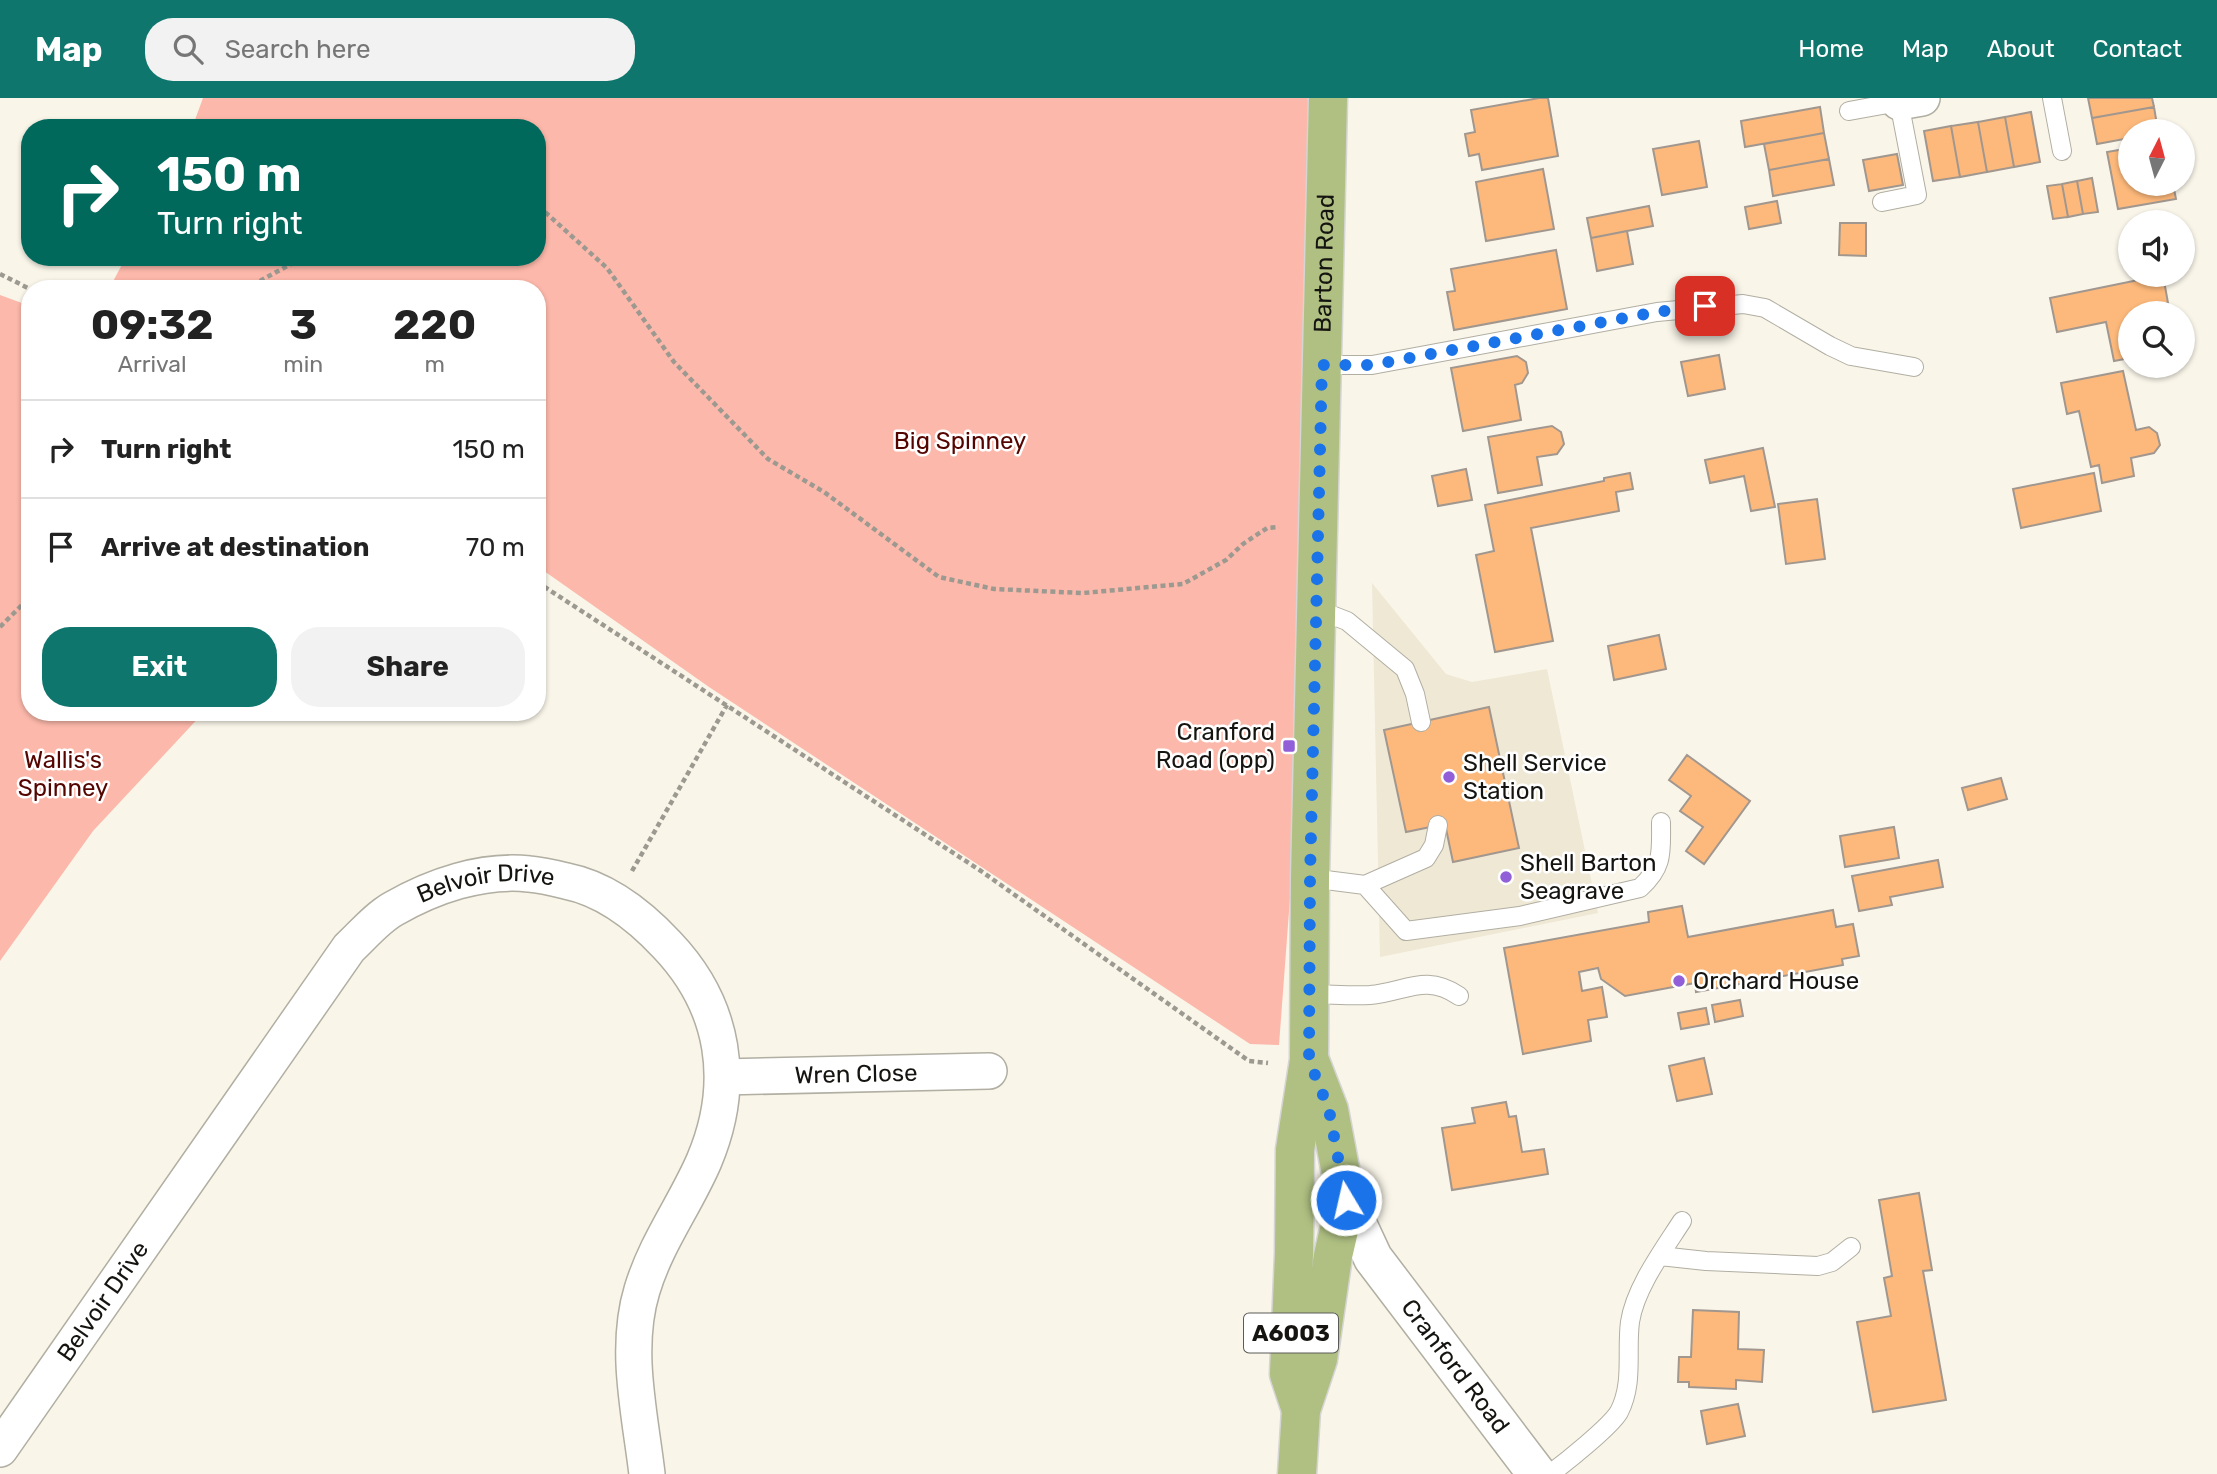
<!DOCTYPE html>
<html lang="en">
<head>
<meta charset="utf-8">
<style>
  body { margin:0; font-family:Rubik,sans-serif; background:#f2f2f2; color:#222; height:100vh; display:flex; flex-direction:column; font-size:26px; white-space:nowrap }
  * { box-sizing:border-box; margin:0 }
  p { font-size:23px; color:#767676 }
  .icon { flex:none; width:38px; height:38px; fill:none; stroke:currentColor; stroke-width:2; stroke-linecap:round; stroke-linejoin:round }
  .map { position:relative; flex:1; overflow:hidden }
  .sheet { position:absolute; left:21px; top:182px; width:525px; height:441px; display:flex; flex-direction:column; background:#fff; border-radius:28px; box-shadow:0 2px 5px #0004 }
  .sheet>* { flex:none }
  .top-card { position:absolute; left:21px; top:21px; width:525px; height:147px; border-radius:28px; box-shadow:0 2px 5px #0004; background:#00695c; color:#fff; overflow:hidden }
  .needle { width:46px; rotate:6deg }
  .tools { position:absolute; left:2118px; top:21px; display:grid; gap:14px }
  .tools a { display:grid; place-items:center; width:77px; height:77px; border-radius:50%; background:#fff; box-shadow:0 2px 5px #0004; font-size:35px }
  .pin { position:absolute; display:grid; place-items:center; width:60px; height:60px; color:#fff; margin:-30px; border-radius:14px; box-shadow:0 4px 10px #0006 }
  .me { position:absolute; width:77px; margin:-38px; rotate:351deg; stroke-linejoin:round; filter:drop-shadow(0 0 5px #0008) }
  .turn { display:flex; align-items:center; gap:24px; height:147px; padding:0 21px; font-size:32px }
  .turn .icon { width:91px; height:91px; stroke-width:2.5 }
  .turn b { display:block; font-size:49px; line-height:60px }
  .eta { display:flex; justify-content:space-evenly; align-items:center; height:119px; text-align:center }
  .eta b { font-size:42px; font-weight:700; line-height:49px }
  .primary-button { display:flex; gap:14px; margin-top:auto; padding:14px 21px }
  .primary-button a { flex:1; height:80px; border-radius:28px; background:#0f766e; color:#fff; font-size:28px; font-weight:700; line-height:80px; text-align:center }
  .primary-button a+a { background:#f2f2f2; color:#222 }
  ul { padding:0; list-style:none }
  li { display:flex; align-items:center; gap:21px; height:98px; padding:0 21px; border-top:2px solid #e0e0e0 }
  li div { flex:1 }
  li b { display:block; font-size:26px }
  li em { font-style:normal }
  header { display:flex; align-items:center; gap:42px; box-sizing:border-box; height:98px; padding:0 35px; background:#0f766e; color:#fff }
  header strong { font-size:33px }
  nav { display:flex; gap:38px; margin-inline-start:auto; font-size:24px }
  .search { width:490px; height:63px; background:#f2f2f2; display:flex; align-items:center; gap:18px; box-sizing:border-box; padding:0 24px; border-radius:28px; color:#767676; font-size:26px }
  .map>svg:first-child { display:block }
  .built { fill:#eee8d5 }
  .green { fill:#fcb8aa }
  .building { fill:#fdb97b; stroke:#a1978f; stroke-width:2 }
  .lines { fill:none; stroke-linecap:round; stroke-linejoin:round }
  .service-casing { stroke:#b1aea2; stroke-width:20 }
  .minor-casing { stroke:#b1aea2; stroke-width:38 }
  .tertiary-casing { stroke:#b1aea2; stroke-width:41 }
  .primary-casing { stroke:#d5d5d4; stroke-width:41 }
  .path { stroke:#9c9991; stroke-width:4.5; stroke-dasharray:5 3.5; stroke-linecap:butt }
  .service { stroke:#fff; stroke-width:18 }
  .minor { stroke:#fff; stroke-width:35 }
  .tertiary { stroke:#fff; stroke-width:38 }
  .primary { stroke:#afc082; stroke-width:38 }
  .route { stroke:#1a73e8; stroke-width:12; stroke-dasharray:0 21.6 }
  .poi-dot { fill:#915fd8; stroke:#fff; stroke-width:2.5 }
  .labels { text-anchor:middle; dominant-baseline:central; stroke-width:5; stroke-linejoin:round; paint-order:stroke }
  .shield { fill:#fff; stroke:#5b5a58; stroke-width:2 }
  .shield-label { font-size:23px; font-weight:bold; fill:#151410 }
  .street-label { font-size:24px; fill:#151410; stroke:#fff }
  .park-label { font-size:24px; fill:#550500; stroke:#fff }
  .poi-label { font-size:24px; fill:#151410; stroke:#fff; text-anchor:start }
</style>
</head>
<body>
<header>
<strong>Map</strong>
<div class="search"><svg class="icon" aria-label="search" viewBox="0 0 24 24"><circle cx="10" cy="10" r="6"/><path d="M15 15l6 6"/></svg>Search here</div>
<nav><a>Home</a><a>Map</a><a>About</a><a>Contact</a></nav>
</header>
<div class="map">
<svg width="2217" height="1376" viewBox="0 0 2217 1376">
  <rect width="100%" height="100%" fill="#f9f5e9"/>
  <path class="built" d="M1372 485 1446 576 1472 584 1547 571 1598 815 1380 859Z"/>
  <path class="green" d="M203 0H1310L1296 720 1279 947 1250 946 709 589 537 468V191H109L126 159H537V30H192Z
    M0 197 30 208V614H204L93 733 0 863Z"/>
  <path class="building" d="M1539 0H1548L1558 58 1482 72 1479 56 1469 58 1465 36 1475 34 1471 12Z
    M2088 0H2152L2154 9 2092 20Z
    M1820 9 1824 35 1745 49 1741 23Z
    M2154 9 2158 33H2130V40L2097 46 2092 20Z
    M2031 14 2040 64 2014 69 2005 19Z
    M2005 19 2014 69 1987 74 1978 24Z
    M1978 24 1987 74 1960 79 1951 28Z
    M1951 28 1960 79 1933 83 1924 33Z
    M1824 35 1829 61 1769 72 1764 46Z
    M1699 43 1707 89 1662 97 1653 51Z
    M2130 50V86H2173L2176 101 2118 111 2107 54Z
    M1897 56 1903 87 1869 93 1863 62Z
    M1829 61 1834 87 1773 98 1769 72Z
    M1543 71 1554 131 1486 143 1476 84Z
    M2092 80 2098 114 2083 116 2077 83Z
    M2077 83 2083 116 2068 119 2062 86Z
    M2062 86 2068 119 2053 121 2047 88Z
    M1777 103 1781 125 1749 131 1745 109Z
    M1649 108 1653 128 1591 140 1587 120Z
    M1840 125H1866V158L1839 157Z
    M1627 133 1633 166 1597 173 1591 140Z
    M1556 152 1567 211 1454 232 1447 194 1455 193 1451 171Z
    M2163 177 2168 205 2151 208 2152 215H2130V260L2114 263 2106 224 2057 234 2050 200Z
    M1719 257 1725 291 1688 298 1681 264Z
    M1517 258 1526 264 1528 275 1522 285 1515 287 1521 322 1463 333 1451 270Z
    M2123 273 2136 332 2149 329 2157 335 2160 347 2154 355 2131 360 2134 378 2102 385 2099 367 2091 369 2079 313 2067 316 2061 285Z
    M1552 328 1561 334 1564 346 1557 356 1537 359 1542 387 1498 395 1488 339Z
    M1763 350 1775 409 1751 413 1744 378 1710 385 1705 362Z
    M1466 371 1472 402 1438 408 1432 378Z
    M1630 375 1633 391 1616 394 1619 413 1531 430 1553 543 1495 554 1476 457 1494 453 1485 407 1604 383V380Z
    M2094 375 2101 413 2021 430 2013 391Z
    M1817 401 1825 461 1786 466 1778 406Z
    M1659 537 1666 571 1614 582 1608 548Z
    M1489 609 1519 750 1453 764 1445 726 1406 734 1384 632Z
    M1687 657 1750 703 1704 766 1686 753 1703 729 1680 713 1691 698 1669 682Z
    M2001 680 2007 701 1968 712 1962 690Z
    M1894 729 1899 760 1845 769 1840 738Z
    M1938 762 1943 789 1890 799 1892 807 1859 813 1852 778Z
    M1682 808 1688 839 1833 812 1836 829 1853 826 1859 858 1842 861 1843 867 1696 894 1695 885 1625 898 1601 881 1598 870 1579 874 1582 893 1602 889 1607 919 1588 922 1591 943 1523 956 1504 850 1649 824 1648 814Z
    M1740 902 1743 918 1715 924 1712 907Z
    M1706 910 1709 926 1681 931 1678 915Z
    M1704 960 1712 996 1677 1003 1669 968Z
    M1506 1004 1509 1019 1516 1018 1522 1054 1544 1051 1548 1076 1452 1092 1442 1030 1475 1025 1472 1010Z
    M1919 1095 1932 1172 1923 1173 1946 1302 1873 1314 1857 1224 1891 1218 1884 1180 1892 1178 1879 1102Z
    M1693 1212 1739 1214 1738 1251 1764 1252 1762 1284 1736 1282V1291L1689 1289V1284H1678L1679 1259H1691Z
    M1738 1306 1745 1338 1707 1346 1701 1313Z"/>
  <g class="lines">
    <g class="service-casing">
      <path id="service" d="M2052 0 2062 53
        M1849 13 1899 4 1917 97 1882 104
        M1322 267H1372L1657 214 1743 206 1765 210 1830 248 1851 258 1914 269
        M1316 511 1347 523 1405 571 1415 596 1421 624
        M1310 780 1365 787 1406 833 1520 818 1640 790C1664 768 1661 754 1661 724
        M1365 787 1426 760 1434 747 1438 727
        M1309 896C1329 896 1350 898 1370 897 1406 894 1425 875 1459 898
        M1660 1158 1706 1163 1818 1168 1832 1164 1851 1149
        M1550 1376C1566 1364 1610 1329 1619 1314 1634 1285 1626 1254 1630 1224 1635 1190 1664 1151 1682 1123"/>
    </g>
    <g class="minor-casing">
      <g id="minor">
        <path d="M1899 4 1922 0"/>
        <path id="s1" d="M723 979 989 973"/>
        <path id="s2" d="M0 1351 349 850C363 837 377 820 393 811 433 788 482 771 529 776 542 777 554 780 566 783 606 791 640 818 667 847 725 908 737 985 704 1063 685 1107 656 1145 642 1192 624 1251 640 1316 647 1376"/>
      </g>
    </g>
    <g class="tertiary-casing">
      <g id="tertiary">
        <path id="s3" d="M1346 1102 1373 1160 1537 1376"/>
      </g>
    </g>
    <g class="primary-casing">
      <g id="primary">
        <path id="s4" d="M1301 1312 1289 1276 1294 1156 1295 1052 1309 962 1310 780 1328 0"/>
        <path d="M1297 1376 1301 1312 1318 1261 1333 1158 1346 1102 1329 1012 1310 963"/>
      </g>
    </g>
    <path class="path" d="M537 112 545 114 607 170 674 264 768 361 824 394 939 479 994 491 1083 495 1183 486 1226 462 1243 446 1267 430 1279 429
      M0 176 30 191
      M245 191 304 159
      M537 484 981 773 1249 963 1268 965
      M0 529 30 499
      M632 773 727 607"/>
    <use href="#service" class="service"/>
    <use href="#minor" class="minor"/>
    <use href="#tertiary" class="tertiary"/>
    <use href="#primary" class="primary"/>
  </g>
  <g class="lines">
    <path class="route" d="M1346 1102 1329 1012 1309 962 1310 780 1322 267H1372L1657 214 1705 208"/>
  </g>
  <g class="poi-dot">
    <rect x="1282" y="641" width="14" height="14" rx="3.5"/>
    <circle cx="1449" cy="679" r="7"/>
    <circle cx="1506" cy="779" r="7"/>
    <circle cx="1679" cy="883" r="7"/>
  </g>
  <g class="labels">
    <rect class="shield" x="1244" y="1215.5" width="94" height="39" rx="5"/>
    <g class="shield-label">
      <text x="1291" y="1235">A6003</text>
    </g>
    <g class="street-label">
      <text stroke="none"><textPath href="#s4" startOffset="1150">Barton Road</textPath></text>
      <text stroke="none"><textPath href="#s2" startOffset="768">Belvoir Drive</textPath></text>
      <text stroke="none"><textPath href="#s1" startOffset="133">Wren Close</textPath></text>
      <text stroke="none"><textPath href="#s2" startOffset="180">Belvoir Drive</textPath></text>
      <text stroke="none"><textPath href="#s3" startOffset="200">Cranford Road</textPath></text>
    </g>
    <g class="park-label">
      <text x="960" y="343">Big Spinney</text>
      <text x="63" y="662">Wallis's<tspan x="63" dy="28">Spinney</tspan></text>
    </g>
    <g class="poi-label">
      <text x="1275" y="634" text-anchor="end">Cranford<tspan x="1275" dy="28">Road (opp)</tspan></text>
      <text x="1463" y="665">Shell Service<tspan x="1463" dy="28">Station</tspan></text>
      <text x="1520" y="765">Shell Barton<tspan x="1520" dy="28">Seagrave</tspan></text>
      <text x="1693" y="883">Orchard House</text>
    </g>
  </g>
</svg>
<div class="tools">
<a><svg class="needle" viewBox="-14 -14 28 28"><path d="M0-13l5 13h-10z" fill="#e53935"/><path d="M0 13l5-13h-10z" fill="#767676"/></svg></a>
<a><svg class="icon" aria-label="sound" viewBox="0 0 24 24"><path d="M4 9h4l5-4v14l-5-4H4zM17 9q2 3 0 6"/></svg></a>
<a><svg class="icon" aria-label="search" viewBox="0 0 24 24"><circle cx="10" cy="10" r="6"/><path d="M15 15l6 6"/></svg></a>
</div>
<div class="pin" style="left:1705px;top:208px;background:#d93025"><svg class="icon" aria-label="arrive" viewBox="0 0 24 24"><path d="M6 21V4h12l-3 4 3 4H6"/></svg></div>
<svg class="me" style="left:1346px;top:1102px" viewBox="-20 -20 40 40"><circle r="17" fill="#1a73e8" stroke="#fff" stroke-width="3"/><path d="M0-11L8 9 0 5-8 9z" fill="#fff"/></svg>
<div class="top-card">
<div class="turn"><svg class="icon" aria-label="right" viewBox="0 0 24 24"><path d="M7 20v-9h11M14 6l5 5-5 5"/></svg><div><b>150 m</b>Turn right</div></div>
</div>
<section class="sheet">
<div class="eta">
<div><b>09:32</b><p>Arrival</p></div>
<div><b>3</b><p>min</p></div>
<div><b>220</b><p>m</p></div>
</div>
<ul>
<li><svg class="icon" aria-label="right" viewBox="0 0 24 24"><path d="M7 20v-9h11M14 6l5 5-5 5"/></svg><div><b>Turn right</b></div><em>150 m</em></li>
<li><svg class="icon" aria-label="arrive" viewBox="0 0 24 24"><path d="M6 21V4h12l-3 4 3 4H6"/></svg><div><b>Arrive at destination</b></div><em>70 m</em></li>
</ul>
<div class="primary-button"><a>Exit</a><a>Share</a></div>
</section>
</div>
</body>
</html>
